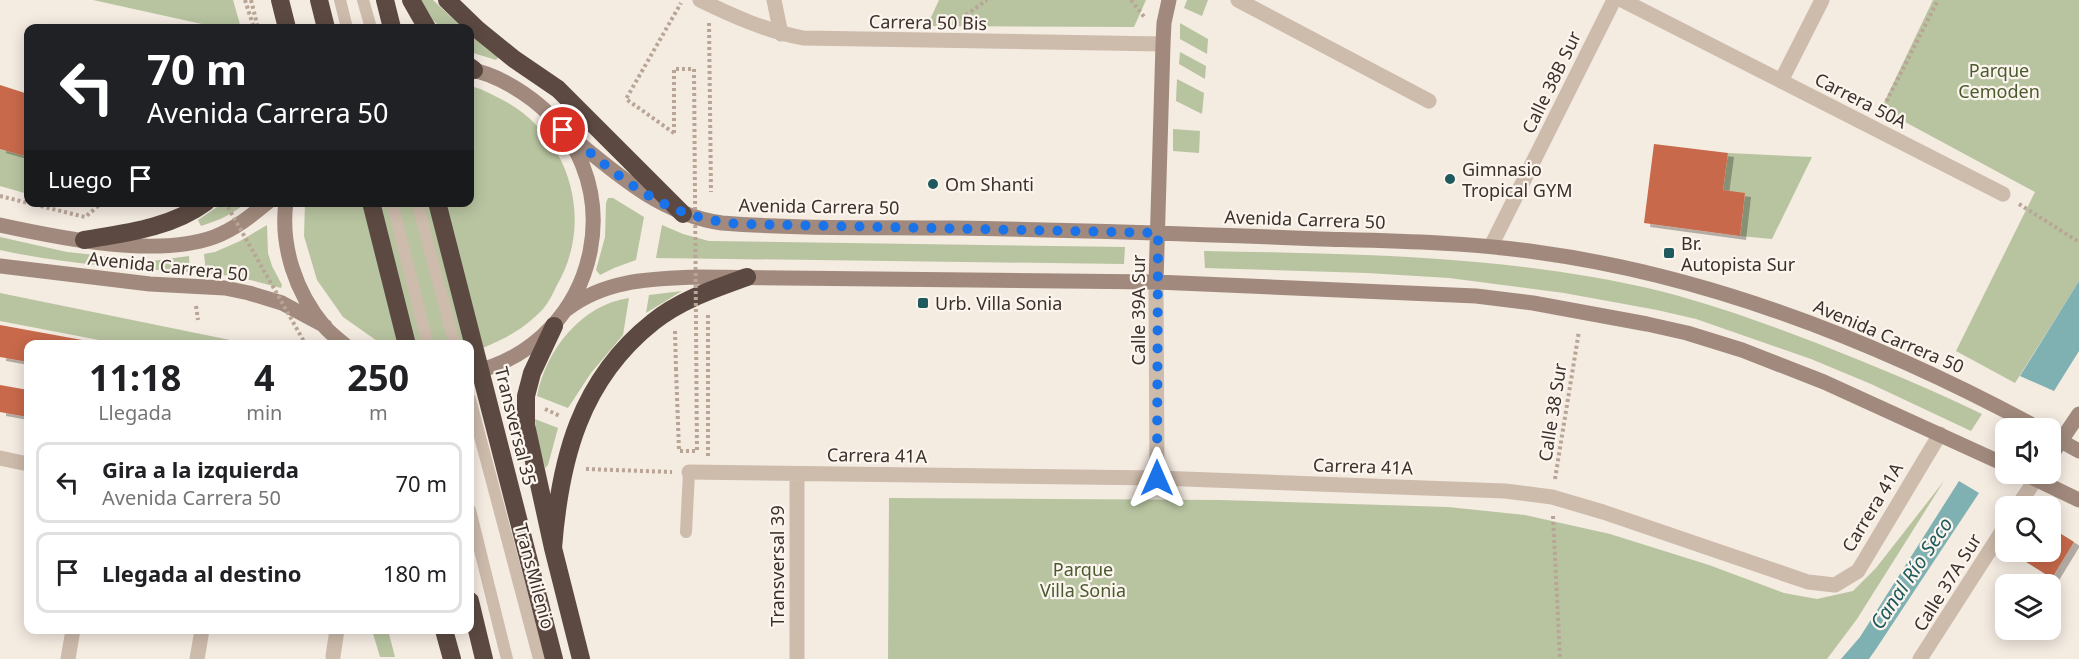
<!DOCTYPE html>
<html lang="es">
<head>
<meta charset="utf-8">
<style>
  body { margin:0; font-family:"Noto Sans",sans-serif; background:#f2f2f2; color:#202124; height:100vh; display:flex; flex-direction:column; font-size:22px; white-space:nowrap }
  * { box-sizing:border-box; margin:0 }
  p { font-size:20px; color:#757577 }
  .icon { flex:none; width:33px; height:33px; fill:none; stroke:currentColor; stroke-width:2; stroke-linecap:round; stroke-linejoin:round }
  .map { position:relative; flex:1; overflow:hidden }
  .sheet { position:absolute; left:24px; top:340px; width:450px; height:294px; display:flex; flex-direction:column; background:#fff; border-radius:12px; box-shadow:0 3px 15px #0003 }
  .sheet>* { flex:none }
  .banner { position:absolute; left:24px; top:24px; width:450px; height:183px; border-radius:12px; box-shadow:0 3px 15px #0003; background:#202124; color:#fff; overflow:hidden }
  .fabs { position:absolute; left:1995px; top:418px; display:grid; gap:12px }
  .fabs a { display:grid; place-items:center; width:66px; height:66px; border-radius:12px; background:#fff; box-shadow:0 3px 15px #0003; font-size:30px }
  .pin { position:absolute; display:grid; place-items:center; width:51px; height:51px; color:#fff; margin:-26px; border:3px solid #fff; border-radius:50%; box-shadow:0 2px 6px #0007 }
  .me { position:absolute; width:66px; margin:-33px; rotate:0deg; stroke-linejoin:round; filter:drop-shadow(0 0 4px #0008) }
  .turn { display:flex; align-items:center; gap:21px; height:126px; padding:0 24px; font-size:27px }
  .turn .icon { width:78px; height:78px; stroke-width:2.5 }
  .turn b { display:block; font-size:42px; line-height:51px }
  .then { display:flex; align-items:center; height:57px; padding:0 24px; background:#0003; gap:12px; font-size:22px }
  .eta { display:flex; justify-content:space-evenly; align-items:center; height:102px; text-align:center }
  .eta b { font-size:36px; font-weight:700; line-height:42px }
  ul { padding:0; list-style:none }
  li { display:flex; align-items:center; gap:18px; height:81px; margin:0 12px 9px; padding:0 12px; border:3px solid #e0e0e0; border-radius:12px }
  li div { flex:1 }
  li b { display:block; font-size:22px }
  li em { font-style:normal }
  .map>svg:first-child { display:block }
  .green { fill:#b8c4a0 }
  .water { fill:#7fb0b2 }
  .building { fill:#c8694b; filter:url(#shadow) }
  .lines { fill:none; stroke-linecap:round; stroke-linejoin:round }
  .path { stroke:#b9a596; stroke-width:4; stroke-dasharray:3 3; stroke-linecap:butt }
  .lane { stroke:#cdbbac; stroke-width:12 }
  .street { stroke:#cdbbac; stroke-width:15 }
  .secondary { stroke:#a18a7d; stroke-width:15 }
  .highway { stroke:#5c4a42; stroke-width:18 }
  .path-bridge { stroke:#b9a596; stroke-width:4; stroke-dasharray:3 3; stroke-linecap:butt }
  .highway-bridge { stroke:#5c4a42; stroke-width:18 }
  .route { stroke:#1a73e8; stroke-width:10; stroke-dasharray:0 18 }
  .poi-dot { fill:#1f5a5e; stroke:#fbf5ee; stroke-width:2 }
  .labels { text-anchor:middle; dominant-baseline:central; stroke-width:4.5; stroke-linejoin:round; paint-order:stroke }
  .street-label { font-size:18px; fill:#3b302b; stroke:#fbf5ee }
  .park-label { font-size:18px; fill:#4a5a2e; stroke:#fbf5ee }
  .poi-label { font-size:18px; fill:#3b302b; stroke:#fbf5ee; text-anchor:start }
  .water-label { font-size:20px; font-style:italic; fill:#1f5a5e; stroke:#fbf5ee }
</style>
</head>
<body>
<div class="map">
<svg width="2079" height="659" viewBox="0 0 2079 659">
  <defs>
    <filter id="shadow"><feDropShadow dx="6" dy="4" stdDeviation="0" flood-color="#0004"/></filter>
  </defs>
  <rect width="100%" height="100%" fill="#f4ebe1"/>
  <path class="green" d="M93 0H233L241 28H220Z
    M421 0H433L463 28H441L433 20Z
    M939 0H1146L1134 27 927 26Z
    M1187 0H1208L1202 16 1184 8Z
    M1933 0H2079V281L2015 383 1956 351 2035 192 1881 109Z
    M1180 23 1208 39 1207 54 1180 39Z
    M470 34 498 56V58L496 60 470 52Z
    M1180 52 1206 66 1205 79 1179 64Z
    M1177 79 1204 93 1202 114 1176 101Z
    M470 86C480 88 489 93 499 98 568 132 596 218 557 285 553 293 549 302 543 309 520 333 500 341 470 353V345H387L380 343 343 317 317 280 304 236 305 203 470 202Z
    M1173 129 1200 131 1199 153 1173 151Z
    M0 149 28 157V194L0 186Z
    M1728 153 1812 157 1772 239 1740 236 1745 194 1723 190Z
    M608 198H613L644 217 636 260 614 268 600 275 596 270 605 237 606 203Z
    M223 203H245C234 214 217 221 201 226L198 220Z
    M267 225 268 253 272 266 282 285 281 288 239 277 206 273 204 254 215 252 240 241Z
    M662 225 683 234 709 241 1125 247 1124 264 656 258Z
    M0 237 67 252 152 261 189 256 190 272C125 268 64 264 0 250Z
    M1204 251C1357 254 1511 255 1660 291 1715 305 1767 324 1819 344 1874 366 1929 388 1982 414L1971 431 1871 384 1811 359 1696 319 1657 310 1564 293 1449 278 1367 273 1205 268Z
    M682 291 646 313 649 295Z
    M0 293 240 342 250 345H125L0 321Z
    M629 298 623 335 591 373 568 408 537 396C546 350 581 305 629 298Z
    M535 419 558 428 548 465 545 468 537 441Z
    M1944 481 1857 619 1827 659H888L889 498 1220 500 1448 507 1525 515 1610 534 1709 565 1784 593 1817 599 1853 591 1876 568Z
    M372 630H388L395 657H380Z"/>
  <path class="water" d="M2079 281V351L2054 391 2020 376Z
    M1959 481 1979 493 1876 649 1869 659H1841L1860 637Z"/>
  <path class="building" d="M0 85 28 94V157L0 149Z
    M1654 144 1728 153 1723 190 1745 193 1740 236 1644 223Z
    M0 325 104 344 103 345H28V362L0 357Z
    M0 385 28 390V417L0 412Z
    M2050 527 2074 542 2052 578 2020 558 2024 552H2050Z"/>
  <g class="lines">
    <path class="path" d="M245 0 254 28
      M251 0 258 28
      M1131 0 1145 18
      M956 22 987 0
      M709 23 711 192
      M1881 112 1938 0
      M674 133 626 99 681 3
      M0 196 85 217 103 202
      M2019 204 2079 242
      M196 306 198 320
      M675 331 676 369
      M545 409 560 416
      M708 456V313
      M586 469 672 472
      M1555 479 1579 331
      M1553 516 1560 659"/>
    <path class="lane" d="M340 0 347 28
      M363 0 371 28
      M392 202 428 345
      M417 202 455 345
      M470 399 539 659
      M470 510 507 659
      M686 532 689 472"/>
    <path class="street" d="M700 0C733 16 766 31 803 38L1163 44
      M774 0 781 34
      M1238 0 1429 101
      M1622 0 2003 194
      M1781 81 1822 0
      M1491 246 1614 0
      M1156 282 1157 478
      M0 458 28 464
      M689 472 1157 478 1505 491 1552 497 1603 512 1808 582 1835 585 1858 571 1940 434
      M2017 507 2036 479
      M333 656 337 630
      M68 659 73 630
      M197 659 202 630
      M797 659V474
      M1920 659 2006 525"/>
    <path class="secondary" d="M470 70C488 72 508 83 523 93 639 170 604 343 470 373
      M563 130C611 169 658 214 722 223 798 229 876 227 953 228 1075 230 1197 234 1320 239 1392 241 1465 242 1536 252 1714 276 1883 344 2040 429
      M286 202C280 246 296 293 324 326 330 333 338 339 345 345
      M0 225C60 238 156 258 214 237 235 229 251 216 268 202
      M0 266 150 284 225 288 249 293 282 303 325 326
      M1156 282 1163 44 1164 23 1169 0
      M567 309C606 279 652 279 698 277L1156 282 1476 296 1533 303 1647 324 1687 333 1742 350 1824 382 2006 465
      M2050 435 2079 451
      M2050 457 2079 414
      M2025 474 2079 500"/>
    <path class="highway" d="M280 0 287 28
      M319 0 326 28
      M385 0 392 28
      M411 0 427 28
      M447 0 477 29 514 59 558 89 683 214
      M470 67 474 70
      M371 202 407 345
      M84 240C126 233 171 228 206 202
      M554 326 532 373 526 396V425L553 548 581 659
      M553 548C560 459 580 380 653 322 680 300 714 289 747 277
      M470 601 484 659
      M444 630 452 659"/>
    <path class="path-bridge" d="M674 133V69H694L697 451H679L676 369
      M225 202 306 345"/>
    <path class="highway-bridge" d="M437 202 554 659"/>
  </g>
  <g class="lines">
    <path class="route" d="M563 130C620 177 661 218 740 224L1158 233 1157 478"/>
  </g>
  <g class="poi-dot">
    <circle cx="1450" cy="179" r="6"/>
    <circle cx="933" cy="184" r="6"/>
    <rect x="1663" y="247" width="12" height="12" rx="3"/>
    <rect x="917" y="297" width="12" height="12" rx="3"/>
  </g>
  <g class="labels">
    <g class="street-label">
      <text transform="translate(928 22) rotate(1)">Carrera 50 Bis</text>
      <text transform="translate(1551 82) rotate(-64)">Calle 38B Sur</text>
      <text transform="translate(1861 100) rotate(27)">Carrera 50A</text>
      <text transform="translate(819 206) rotate(1)">Avenida Carrera 50</text>
      <text transform="translate(1305 219) rotate(2)">Avenida Carrera 50</text>
      <text transform="translate(168 266) rotate(6)">Avenida Carrera 50</text>
      <text transform="translate(1138 310) rotate(-90)">Calle 39A Sur</text>
      <text transform="translate(1889 336) rotate(23)">Avenida Carrera 50</text>
      <text transform="translate(1552 412) rotate(-81)">Calle 38 Sur</text>
      <text transform="translate(516 426) rotate(76)">Transversal 35</text>
      <text transform="translate(877 455) rotate(1)">Carrera 41A</text>
      <text transform="translate(1363 466) rotate(2)">Carrera 41A</text>
      <text transform="translate(1872 507) rotate(-59)">Carrera 41A</text>
      <text transform="translate(777 566) rotate(-90)">Transversal 39</text>
      <text transform="translate(535 576) rotate(75)">TransMilenio</text>
      <text transform="translate(1947 582) rotate(-58)">Calle 37A Sur</text>
    </g>
    <g class="park-label">
      <text x="1999" y="70">Parque<tspan x="1999" dy="21">Cemoden</tspan></text>
      <text x="1083" y="569">Parque<tspan x="1083" dy="21">Villa Sonia</tspan></text>
    </g>
    <g class="poi-label">
      <text x="1462" y="169">Gimnasio<tspan x="1462" dy="21">Tropical GYM</tspan></text>
      <text x="945" y="184">Om Shanti</text>
      <text x="1681" y="243">Br.<tspan x="1681" dy="21">Autopista Sur</tspan></text>
      <text x="935" y="303">Urb. Villa Sonia</text>
    </g>
    <g class="water-label">
      <text transform="translate(1911 573) rotate(-56)">Canal Río Seco</text>
    </g>
  </g>
</svg>
<div class="fabs">
<a><svg class="icon" aria-label="sound" viewBox="0 0 24 24"><path d="M4 9h4l5-4v14l-5-4H4zM17 9q2 3 0 6"/></svg></a>
<a><svg class="icon" aria-label="search" viewBox="0 0 24 24"><circle cx="10" cy="10" r="6"/><path d="M15 15l6 6"/></svg></a>
<a><svg class="icon" aria-label="layers" viewBox="0 0 24 24"><path d="M12 4l9 5-9 5-9-5zM3 14l9 5 9-5"/></svg></a>
</div>
<div class="pin" style="left:563px;top:130px;background:#d93025"><svg class="icon" aria-label="arrive" viewBox="0 0 24 24"><path d="M6 21V4h12l-3 4 3 4H6"/></svg></div>
<svg class="me" style="left:1157px;top:478px" viewBox="-20 -20 40 40"><path d="M0-17L14 15 0 8-14 15z" fill="#1a73e8" stroke="#fff" stroke-width="4"/></svg>
<div class="banner">
<div class="turn"><svg class="icon" aria-label="left" viewBox="0 0 24 24"><path d="M17 20v-9H6M10 6l-5 5 5 5"/></svg><div><b>70 m</b>Avenida Carrera 50</div></div>
<div class="then">Luego<svg class="icon" aria-label="arrive" viewBox="0 0 24 24"><path d="M6 21V4h12l-3 4 3 4H6"/></svg></div>
</div>
<section class="sheet">
<div class="eta">
<div><b>11:18</b><p>Llegada</p></div>
<div><b>4</b><p>min</p></div>
<div><b>250</b><p>m</p></div>
</div>
<ul>
<li><svg class="icon" aria-label="left" viewBox="0 0 24 24"><path d="M17 20v-9H6M10 6l-5 5 5 5"/></svg><div><b>Gira a la izquierda</b><p>Avenida Carrera 50</p></div><em>70 m</em></li>
<li><svg class="icon" aria-label="arrive" viewBox="0 0 24 24"><path d="M6 21V4h12l-3 4 3 4H6"/></svg><div><b>Llegada al destino</b></div><em>180 m</em></li>
</ul>
</section>
</div>
</body>
</html>
